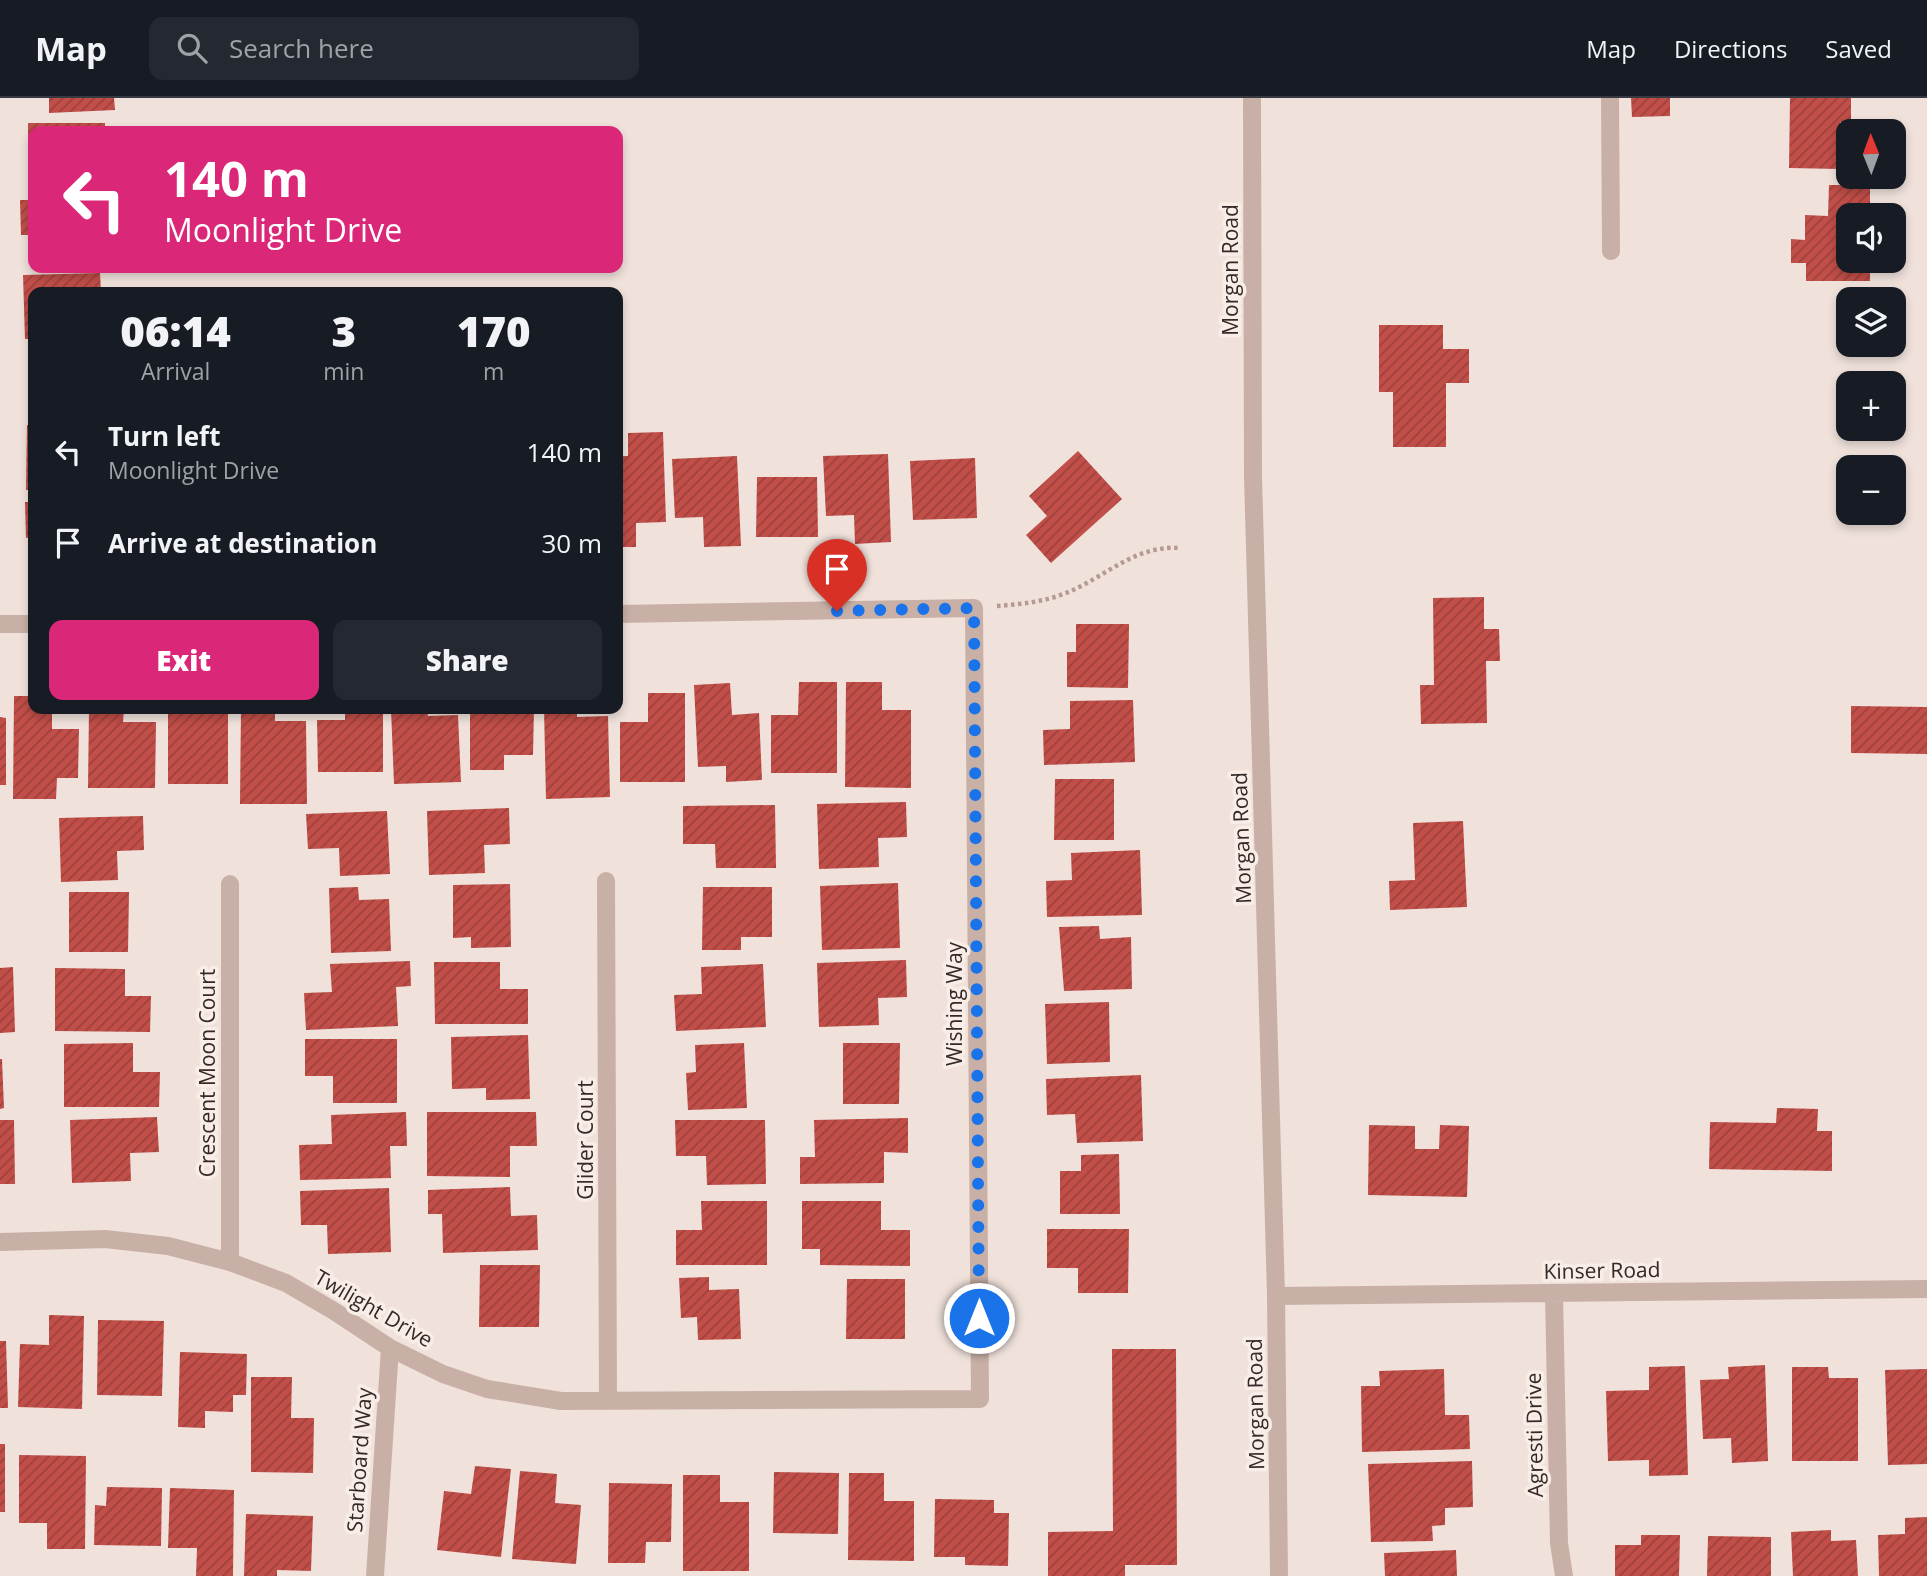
<!DOCTYPE html>
<html lang="en">
<head>
<meta charset="utf-8">
<style>
  body { margin:0; font-family:"Open Sans",sans-serif; background:#242831; color:#f1f3f6; height:100vh; display:flex; flex-direction:column; font-size:26px; white-space:nowrap }
  * { box-sizing:border-box; margin:0 }
  p { font-size:23px; color:#9ea1a6 }
  .icon { flex:none; width:38px; height:38px; fill:none; stroke:currentColor; stroke-width:2; stroke-linecap:round; stroke-linejoin:round }
  .map { position:relative; flex:1; overflow:hidden }
  .panel { position:absolute; left:28px; top:189px; width:595px; height:427px; display:flex; flex-direction:column; background:#171b24; border-radius:14px; box-shadow:0 4px 10px #0003 }
  .panel>* { flex:none }
  .top-card { position:absolute; left:28px; top:28px; width:595px; height:147px; border-radius:14px; box-shadow:0 4px 10px #0003; background:#db2777; color:#fff; overflow:hidden }
  .needle { width:46px; rotate:359deg }
  .controls { position:absolute; left:1836px; top:21px; display:grid; gap:14px }
  .controls a { display:grid; place-items:center; width:70px; height:70px; border-radius:14px; background:#171b24; box-shadow:0 4px 10px #0003; font-size:35px }
  .pin { position:absolute; display:grid; place-items:center; width:60px; height:60px; color:#fff; margin:-72px -30px; border-radius:50% 50% 50% 0; rotate:-45deg; box-shadow:0 0 7px #0007 }
  .pin .icon { rotate:45deg }
  .me { position:absolute; width:77px; margin:-38px; rotate:0deg; stroke-linejoin:round; filter:drop-shadow(0 0 5px #0008) }
  .turn { display:flex; align-items:center; gap:24px; height:147px; padding:0 21px; font-size:32px }
  .turn .icon { width:91px; height:91px; stroke-width:2.5 }
  .turn b { display:block; font-size:49px; line-height:60px }
  .eta { display:flex; justify-content:space-evenly; align-items:center; height:119px; text-align:center }
  .eta b { font-size:42px; font-weight:800; line-height:49px }
  .cta { display:flex; gap:14px; margin-top:auto; padding:14px 21px }
  .cta a { flex:1; height:80px; border-radius:14px; background:#db2777; color:#fff; font-size:28px; font-weight:800; line-height:80px; text-align:center }
  .cta a+a { background:#242831; color:#f1f3f6 }
  ul { padding:0; list-style:none }
  li { display:flex; align-items:center; gap:21px; height:91px; padding:0 21px }
  li div { flex:1 }
  li b { display:block; font-size:26px }
  li em { font-style:normal }
  header { display:flex; align-items:center; gap:42px; box-sizing:border-box; height:98px; padding:0 35px; background:#171b24; border-bottom:2px solid #363941 }
  header strong { font-size:33px }
  nav { display:flex; gap:38px; margin-inline-start:auto; font-size:24px }
  .search { width:490px; height:63px; background:#242831; display:flex; align-items:center; gap:18px; box-sizing:border-box; padding:0 24px; border-radius:14px; color:#9ea1a6; font-size:26px }
  .map>svg:first-child { display:block }
  .building { fill:url(#building-hatch) }
  .lines { fill:none; stroke-linecap:round; stroke-linejoin:round }
  .path { stroke:#b49a91; stroke-width:4.5; stroke-dasharray:3.5 3.5; stroke-linecap:butt }
  .minor { stroke:#c8b0a7; stroke-width:18 }
  .route { stroke:#1a73e8; stroke-width:12; stroke-dasharray:0 21.6 }
  .labels { text-anchor:middle; dominant-baseline:central; stroke-width:7; stroke-linejoin:round; paint-order:stroke }
  .street-label { font-size:21px; fill:#352927; stroke:#f8ede7 }
</style>
</head>
<body>
<header>
<strong>Map</strong>
<div class="search"><svg class="icon" aria-label="search" viewBox="0 0 24 24"><circle cx="10" cy="10" r="6"/><path d="M15 15l6 6"/></svg>Search here</div>
<nav><a>Map</a><a>Directions</a><a>Saved</a></nav>
</header>
<div class="map">
<svg width="1927" height="1478" viewBox="0 0 1927 1478">
  <defs>
    <pattern id="building-hatch" width="6" height="6" patternUnits="userSpaceOnUse" patternTransform="scale(1.75)"><rect width="6" height="6" fill="#c14e48"/><path d="M-1 1l2-2M0 6l6-6M5 7l2-2" fill="none" stroke="#9e413c"/></pattern>
  </defs>
  <rect width="100%" height="100%" fill="#f0e2db"/>
  <path class="building" d="M49 0H114L115 12 49 15Z
    M1631 0H1670V18L1632 19Z
    M1790 0H1851V24H1840L1839 71 1789 70Z
    M28 25H105V33H33V89H28Z
    M1829 87H1870V117H1848V163H1870V183H1806V165H1791V141L1805 142V117L1828 118Z
    M20 102H33V137H21Z
    M100 175 101 194H33V241H25L23 177Z
    M1379 227H1443V251H1469V285H1446V349H1393V294H1379Z
    M30 251H33V316H30Z
    M27 327H33V392H26Z
    M663 334 666 424 636 425V449H618V358H628V335Z
    M1078 353 1122 401 1051 465 1026 437 1047 418 1029 398Z
    M888 356 891 444 855 446 854 417 826 418 823 358Z
    M737 358 741 448 704 449 703 419 675 420 672 361Z
    M975 360 977 420 913 422 910 363Z
    M757 379H817L818 439H756Z
    M25 404H33V439L26 440Z
    M1484 499V531H1499L1500 563H1486L1487 625 1421 626 1420 587H1434L1433 500Z
    M1076 526H1129L1128 590 1067 589V554H1076Z
    M799 584H837V675H771V617H798Z
    M846 584H882V612H911V690L845 689Z
    M730 585 732 617 759 615 762 682 726 684V668L698 669 694 587Z
    M648 595H685V684H620V624H648Z
    M14 598H33V611H52V631H79L78 680H57L56 701H13Z
    M1133 602 1135 664 1044 667 1043 632 1070 631V603Z
    M1851 608 1927 609V656L1851 655Z
    M89 611H124L123 624H156L155 690H88Z
    M196 611H228V686H168V616H196Z
    M241 611H275V623H306L307 706H240Z
    M345 611H383V674H318L317 622H345Z
    M391 611H427L428 618 458 617 461 684 394 686Z
    M470 611H534L533 657H504V672H470Z
    M544 611H577V619L608 618 610 699 546 701Z
    M0 619 6 620V687H0Z
    M1055 681H1114V742H1054Z
    M906 704 907 739 878 740 879 769 819 771 817 706Z
    M775 707 776 770H716L715 746H683V708Z
    M509 710 510 746 484 747 485 775 429 777 427 713Z
    M387 713 390 776 340 778 339 750 308 751 306 716Z
    M143 718 144 752 117 753 118 782 61 784 59 720Z
    M1463 723 1467 809 1390 812 1389 783 1415 782 1413 725Z
    M1140 752 1142 817 1047 819 1046 783 1072 782 1071 755Z
    M898 785 900 850 822 852 820 788Z
    M510 786 511 849 471 850V839L453 840V787Z
    M358 789 359 802 389 801 391 853 331 855 329 790Z
    M703 789H772V839H741V852H702Z
    M69 794H129L128 854H69Z
    M1099 828 1100 841 1131 839 1132 891 1064 893 1059 829Z
    M906 862 907 899 878 900 879 927 819 929 817 865Z
    M410 863 411 888 396 889 398 928 306 932 304 895 332 894 330 866Z
    M434 864H500V891H528V926H435Z
    M763 866 766 929 676 933 674 897 702 896 701 869Z
    M13 869 15 934 0 935V870Z
    M55 870 125 871V898H151L150 934 55 933Z
    M1109 904 1110 964 1047 966 1045 906Z
    M528 937 530 1001 486 1002V990L452 991 451 939Z
    M305 941H397V1005H333V978H305Z
    M133 945V974H160L159 1009H64V946Z
    M744 945 747 1010 688 1012 686 975 696 974 695 947Z
    M843 945H900L899 1006H843Z
    M0 961H2L4 1010 0 1011Z
    M1141 977 1143 1043 1077 1045 1075 1016 1047 1017 1046 981Z
    M1777 1010 1818 1011 1817 1033H1832V1073L1709 1071 1710 1024 1776 1025Z
    M406 1014 407 1048H390L391 1080 300 1082 299 1047 332 1046 331 1017Z
    M427 1014H536L537 1048H510V1079L427 1078Z
    M157 1019 159 1054 130 1055 131 1083 72 1085 70 1022Z
    M908 1020V1055L884 1054V1085L800 1086V1059H815L814 1022Z
    M0 1022H14L15 1086H0Z
    M675 1022H765L766 1086 707 1087 706 1058H676Z
    M1369 1027 1415 1028V1051H1439L1440 1027 1469 1028 1467 1099 1368 1097Z
    M1119 1056 1120 1116H1060V1073H1081V1057Z
    M510 1089 511 1118 537 1117 538 1152 443 1155 442 1116H428V1092Z
    M389 1090 391 1154 328 1156 327 1127H301L300 1093Z
    M701 1103H767V1167H676V1132H702Z
    M802 1103H881V1132H910V1168L820 1167V1151H802Z
    M1047 1131H1129L1128 1195H1078V1170H1047Z
    M480 1167H540L539 1229H479Z
    M709 1179V1192L739 1191 741 1241 698 1242 697 1219 681 1220 679 1180Z
    M847 1181H905V1241H846Z
    M49 1217 84 1218 82 1311 18 1309 20 1246 49 1247Z
    M98 1222 164 1223 162 1298 97 1297Z
    M0 1243H6L8 1310H0Z
    M1112 1251H1176L1177 1467H1125V1478H1048V1434L1113 1433Z
    M180 1254 247 1256 246 1297H233V1314L205 1313V1330L178 1329Z
    M1765 1267 1768 1363 1732 1365 1731 1340 1703 1341 1700 1282 1729 1281 1728 1269Z
    M1685 1268 1688 1377 1649 1378V1362L1608 1363 1606 1293 1649 1292V1269Z
    M1792 1269H1828L1829 1280H1858V1363H1792Z
    M1444 1271 1445 1317H1469L1470 1351 1362 1354 1361 1288H1380L1379 1273Z
    M1927 1271V1366L1888 1367 1885 1272Z
    M251 1279H292L291 1320H314L313 1375 251 1374Z
    M0 1346H5V1414H0Z
    M19 1357 86 1358 85 1451H47V1425H19Z
    M1472 1363 1473 1409 1445 1410V1427L1432 1428 1433 1443 1371 1444 1368 1366Z
    M475 1368 511 1371 501 1459 437 1452 444 1393 471 1396Z
    M520 1373 557 1376 555 1405 581 1407 576 1466 512 1461Z
    M774 1374 839 1375 838 1436 773 1435Z
    M849 1375H884V1403H914V1463L848 1462Z
    M683 1377H720V1404H749V1473H683Z
    M609 1385 672 1386 671 1444H646L645 1465H608Z
    M107 1389 162 1390 161 1448 94 1447 95 1407 106 1408Z
    M170 1390 234 1392 233 1478H196L197 1450H168Z
    M935 1401 994 1402V1415H1009L1008 1468 965 1467V1459H934Z
    M246 1416 313 1418 311 1473 277 1472V1478H244Z
    M1927 1419V1478H1879L1878 1437 1905 1436V1420Z
    M1831 1432V1443L1856 1442 1858 1478H1793L1791 1434Z
    M1641 1437H1680L1679 1478H1615V1447H1641Z
    M1708 1438 1771 1439V1478H1707Z
    M1456 1452 1457 1478H1385L1384 1455Z"/>
  <g class="lines">
    <path class="path" d="M997 508C1021 506 1044 504 1066 495 1106 479 1134 447 1180 450"/>
    <path class="minor" d="M1252 0 1253 378 1276 1198 1279 1478
      M1610 0 1611 153
      M0 526H33
      M606 783 608 1301
      M230 786V1164
      M0 1144 105 1141 168 1148 230 1164 286 1185 334 1213 390 1250 443 1276 487 1291 561 1303 980 1301 974 510 618 516
      M1554 1195 1559 1445 1564 1478
      M1276 1198 1927 1191
      M375 1478 390 1250"/>
  </g>
  <g class="lines">
    <path class="route" d="M837 513 974 510 979 1220"/>
  </g>
  <g class="labels">
    <g class="street-label">
      <text transform="translate(1230 172) rotate(-90)">Morgan Road</text>
      <text transform="translate(1241 740) rotate(-92)">Morgan Road</text>
      <text transform="translate(954 906) rotate(-90)">Wishing Way</text>
      <text transform="translate(207 975) rotate(-90)">Crescent Moon Court</text>
      <text transform="translate(585 1042) rotate(-90)">Glider Court</text>
      <text transform="translate(1602 1172) rotate(-1)">Kinser Road</text>
      <text transform="translate(374 1210) rotate(30)">Twilight Drive</text>
      <text transform="translate(1255 1306) rotate(-91)">Morgan Road</text>
      <text transform="translate(1534 1337) rotate(-91)">Agresti Drive</text>
      <text transform="translate(359 1362) rotate(-86)">Starboard Way</text>
    </g>
  </g>
</svg>
<div class="controls">
<a><svg class="needle" viewBox="-14 -14 28 28"><path d="M0-13l5 13h-10z" fill="#e53935"/><path d="M0 13l5-13h-10z" fill="#9ea1a6"/></svg></a>
<a><svg class="icon" aria-label="sound" viewBox="0 0 24 24"><path d="M4 9h4l5-4v14l-5-4H4zM17 9q2 3 0 6"/></svg></a>
<a><svg class="icon" aria-label="layers" viewBox="0 0 24 24"><path d="M12 4l9 5-9 5-9-5zM3 14l9 5 9-5"/></svg></a>
<a>+</a>
<a>−</a>
</div>
<div class="pin" style="left:837px;top:513px;background:#d93025"><svg class="icon" aria-label="arrive" viewBox="0 0 24 24"><path d="M6 21V4h12l-3 4 3 4H6"/></svg></div>
<svg class="me" style="left:979px;top:1220px" viewBox="-20 -20 40 40"><circle r="17" fill="#1a73e8" stroke="#fff" stroke-width="3"/><path d="M0-11L8 9 0 5-8 9z" fill="#fff"/></svg>
<div class="top-card">
<div class="turn"><svg class="icon" aria-label="left" viewBox="0 0 24 24"><path d="M17 20v-9H6M10 6l-5 5 5 5"/></svg><div><b>140 m</b>Moonlight Drive</div></div>
</div>
<section class="panel">
<div class="eta">
<div><b>06:14</b><p>Arrival</p></div>
<div><b>3</b><p>min</p></div>
<div><b>170</b><p>m</p></div>
</div>
<ul>
<li><svg class="icon" aria-label="left" viewBox="0 0 24 24"><path d="M17 20v-9H6M10 6l-5 5 5 5"/></svg><div><b>Turn left</b><p>Moonlight Drive</p></div><em>140 m</em></li>
<li><svg class="icon" aria-label="arrive" viewBox="0 0 24 24"><path d="M6 21V4h12l-3 4 3 4H6"/></svg><div><b>Arrive at destination</b></div><em>30 m</em></li>
</ul>
<div class="cta"><a>Exit</a><a>Share</a></div>
</section>
</div>
</body>
</html>
